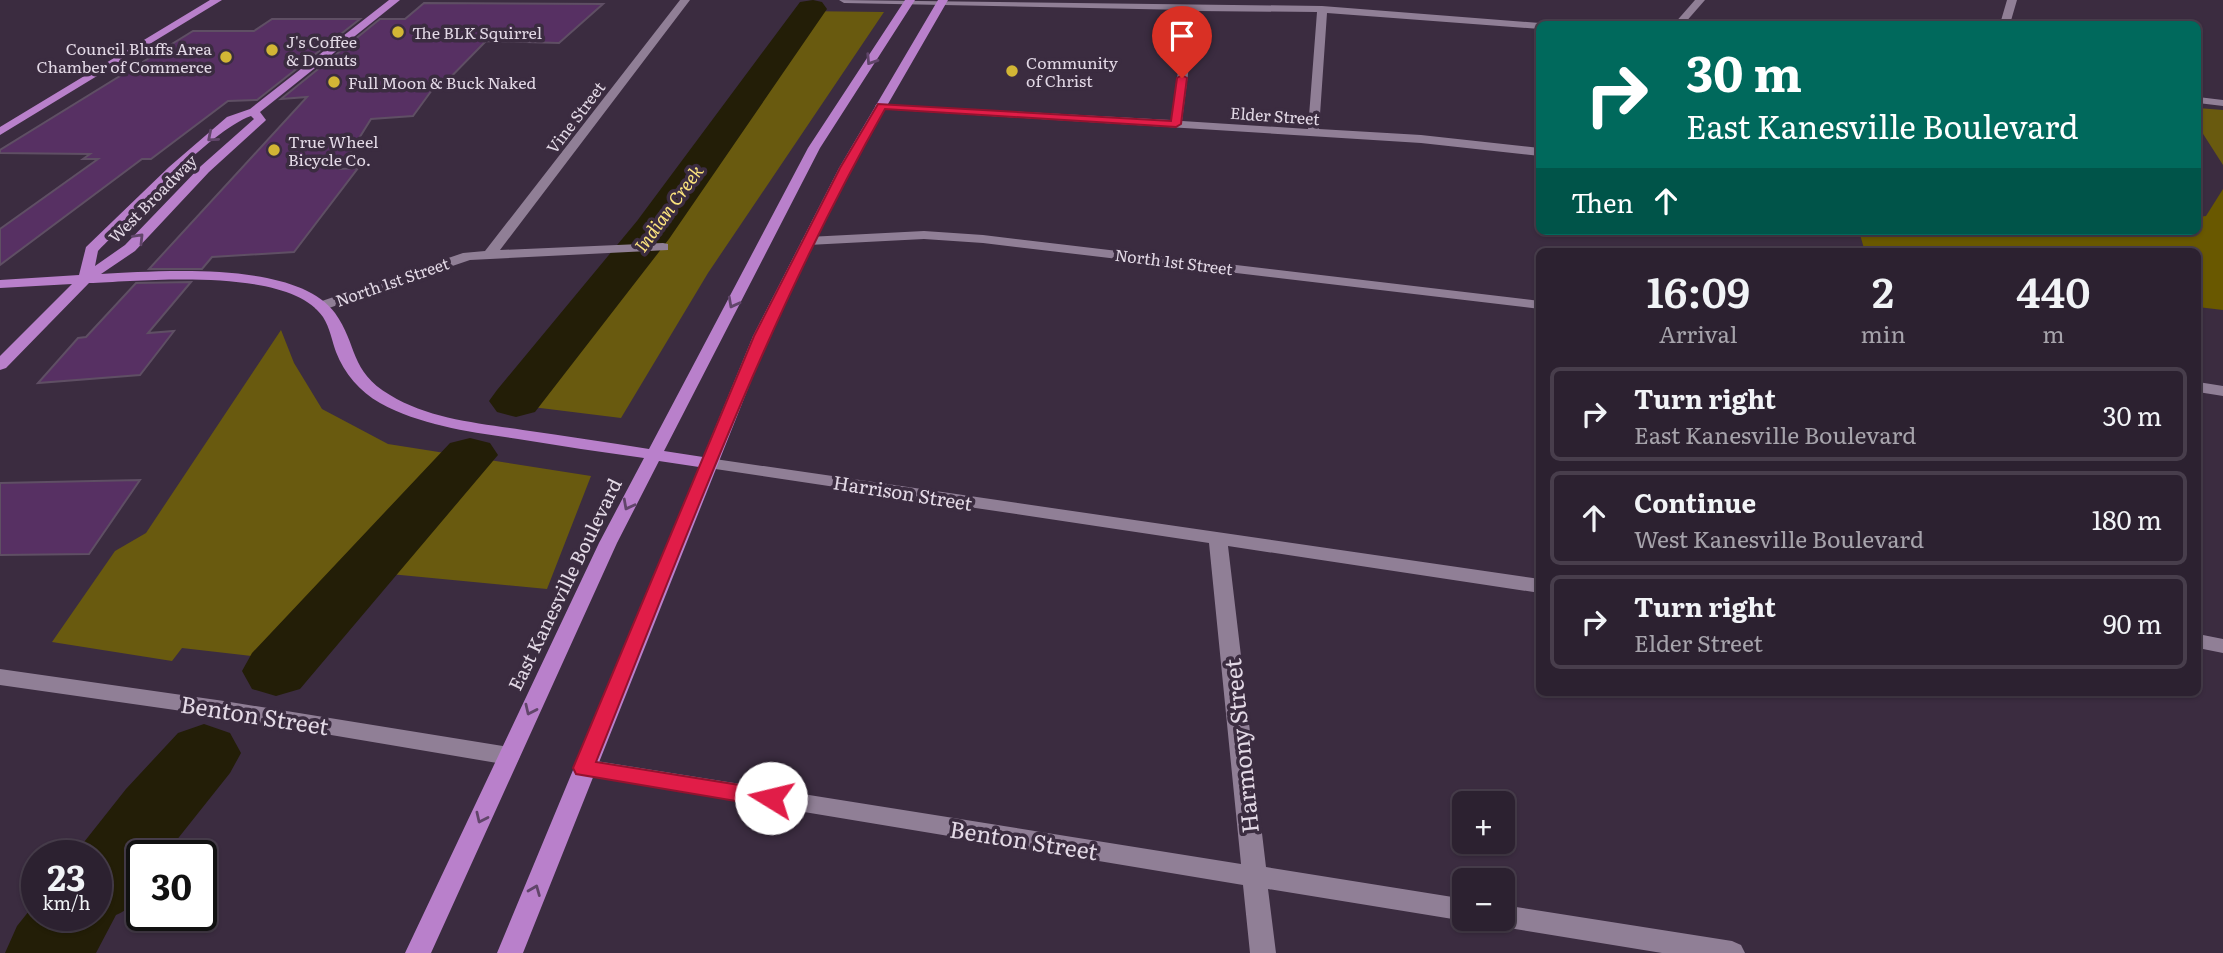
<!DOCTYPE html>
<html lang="en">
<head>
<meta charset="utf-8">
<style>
  body { margin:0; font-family:Literata,serif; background:#382e3c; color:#f1f3f6; height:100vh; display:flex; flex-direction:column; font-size:26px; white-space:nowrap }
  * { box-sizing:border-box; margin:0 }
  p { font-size:23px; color:#a6a3ab }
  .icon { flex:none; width:38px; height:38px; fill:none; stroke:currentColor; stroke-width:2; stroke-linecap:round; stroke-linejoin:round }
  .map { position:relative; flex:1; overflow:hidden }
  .details { position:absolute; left:1536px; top:248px; width:665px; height:448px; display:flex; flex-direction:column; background:#2c2130; border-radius:10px; box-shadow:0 2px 5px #0004,0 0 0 2px #483e4c }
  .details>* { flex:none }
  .hud { position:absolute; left:1536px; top:21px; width:665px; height:214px; border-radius:10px; box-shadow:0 2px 5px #0004,0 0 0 2px #483e4c; background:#00695c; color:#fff; overflow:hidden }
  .buttons { position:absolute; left:1452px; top:791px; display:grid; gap:14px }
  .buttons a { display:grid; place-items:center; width:63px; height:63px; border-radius:10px; background:#2c2130; box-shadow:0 2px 5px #0004,0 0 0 2px #483e4c; font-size:35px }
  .speed { position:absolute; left:21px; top:840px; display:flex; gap:14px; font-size:35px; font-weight:700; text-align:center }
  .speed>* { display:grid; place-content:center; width:91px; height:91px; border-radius:50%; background:#2c2130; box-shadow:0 2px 5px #0004,0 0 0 2px #483e4c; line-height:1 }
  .speed small { font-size:18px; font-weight:400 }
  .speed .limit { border:4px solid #111; border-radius:10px; background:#fff; color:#111 }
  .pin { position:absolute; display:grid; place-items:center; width:60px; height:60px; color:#fff; margin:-72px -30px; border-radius:50% 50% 50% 0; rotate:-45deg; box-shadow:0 0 7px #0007 }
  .pin .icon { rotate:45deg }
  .me { position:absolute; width:77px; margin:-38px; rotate:279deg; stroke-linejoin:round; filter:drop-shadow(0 0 5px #0008) }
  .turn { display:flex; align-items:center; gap:24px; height:147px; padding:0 35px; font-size:32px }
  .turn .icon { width:91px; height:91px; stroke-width:2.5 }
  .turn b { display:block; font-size:49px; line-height:60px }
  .then { display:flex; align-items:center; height:66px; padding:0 35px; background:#0003; gap:14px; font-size:26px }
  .eta { display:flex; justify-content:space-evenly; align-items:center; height:119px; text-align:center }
  .eta b { font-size:42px; font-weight:600; line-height:49px }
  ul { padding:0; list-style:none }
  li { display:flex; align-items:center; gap:21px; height:94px; margin:0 14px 10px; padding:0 21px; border:4px solid #483e4c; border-radius:10px }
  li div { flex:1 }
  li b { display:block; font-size:26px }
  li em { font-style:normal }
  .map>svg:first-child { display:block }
  .green { fill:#695a0f }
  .forest { fill:#695800 }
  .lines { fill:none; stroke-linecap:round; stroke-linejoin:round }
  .river { fill:#231e07; fill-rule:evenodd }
  .building { fill:#573063; stroke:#5f4f64; stroke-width:2 }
  .minor { fill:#907f96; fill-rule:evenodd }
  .major { fill:#b980cb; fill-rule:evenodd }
  .oneway { stroke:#61456a }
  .route { fill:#e11d48; stroke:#92132f; stroke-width:2 }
  .poi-dot { fill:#d2b635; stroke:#3b2c40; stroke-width:2.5 }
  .labels { text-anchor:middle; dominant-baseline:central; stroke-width:7; stroke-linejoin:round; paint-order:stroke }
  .far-poi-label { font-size:16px; fill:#e3d9e6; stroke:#3b2c40; text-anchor:start }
  .far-street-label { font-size:16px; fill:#e3d9e6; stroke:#3b2c40 }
  .far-water-label { font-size:18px; font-style:italic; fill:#fbe37d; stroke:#3b2c40 }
  .street-label { font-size:19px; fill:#e3d9e6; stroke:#3b2c40 }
  .near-street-label { font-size:23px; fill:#e3d9e6; stroke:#3b2c40 }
</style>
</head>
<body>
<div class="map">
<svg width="2223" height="953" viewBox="0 0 2223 953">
  <rect width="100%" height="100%" fill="#3b2c40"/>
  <path class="green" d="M799 11 884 12 708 273 621 418 499 403 636 260Z
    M2198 108 2223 110V165L2198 126Z
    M281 330 294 363 322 409 388 444 591 476 547 589 390 574 305 662 182 648 172 661 52 642 115 551 146 533Z"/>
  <path class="forest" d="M2223 189V310L2198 307V252H1865L1859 231H2198V217L2206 216Z"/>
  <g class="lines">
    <path class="river" d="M813 0 822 2 827 9 669 239 535 412 516 417 497 412 489 401 497 390 637 221 800 2Z
      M470 438 490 443 498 455 300 689 276 696 252 689 242 671 252 653 450 443Z
      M204 724 230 733 241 753 230 773 164 856H142C142 878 141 906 116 915L96 953H5L17 926 37 901V915H96V856H73L126 789 178 733Z"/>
  </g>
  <path class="building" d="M424 3 603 4 559 43 486 41 438 90H432L413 116 371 119 340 169 358 168 294 252 212 257 202 269H149L307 97 281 99 380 19H405Z
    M272 19H360L257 100 228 101 151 159H142L0 265V229L98 159H83L90 154 0 153V150L193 31H254Z
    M191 282 148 333 174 331 140 375 38 383 78 338 86 337 136 283Z
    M140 480 89 554 0 555V483Z"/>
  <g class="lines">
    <path class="minor" d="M680 0H690L500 250 663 243 668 244V250L470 260 326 309H316L314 306 316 303 463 253 485 251Z
      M839 0 1322 6 1540 23 1544 24H1540V29L1327 13 1319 129 1421 135 1540 148V156L1421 143 881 109 875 106 877 104 1171 120 1187 10 844 3ZM1196 11 1317 12 1308 129 1182 121Z
      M1695 0H1705L1684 24H1674Z
      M2007 0H2017L2010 24H2000Z
      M2198 97 2223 100V106L2198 103Z
      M924 231 983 235 1540 301V309L983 243 924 239 808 245 801 241 808 237Z
      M2198 382 2223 386V396L2198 392Z
      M708 458 1540 579V593L1228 546 1266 867 1465 899V919H1471L1465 921 1268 889 1276 953H1250L1243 885 576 774 573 768 576 762 584 759 1241 864 1209 543 702 467 699 463 702 459Z
      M2198 634 2223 639V653L2198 648Z
      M0 669 224 701 509 747 517 750 520 756 517 762 509 765 224 717 0 685Z
      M1503 905 1732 941 1741 945 1745 953H1662L1503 927 1494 924 1492 919H1503Z"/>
    <path class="major" d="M210 0H222L0 135V127Z
      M389 0H400L260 112 266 120 264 122 209 172 135 251 101 274C160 271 297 260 335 313 358 345 349 371 390 395 429 419 478 423 523 430 565 436 607 442 649 449L808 148 905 0H915L820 148 664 451 703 457 753 336 839 168 938 0H948L851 168 769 336 523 953H497L699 467 659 461 617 543 431 953H405L599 543 644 458C602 452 560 446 518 439 471 432 422 426 380 403 360 392 344 373 336 352 332 341 330 328 323 317 289 266 143 281 89 283L6 368 0 370V356L72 284 0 288V280L79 275 86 247 169 167 227 117 250 109ZM251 116 254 119 201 166 125 245 95 266 98 251C133 216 209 131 251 116Z"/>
  </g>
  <defs><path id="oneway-chevron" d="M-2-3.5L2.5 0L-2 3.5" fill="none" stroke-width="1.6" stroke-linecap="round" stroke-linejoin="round" transform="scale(1.75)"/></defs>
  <g class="oneway">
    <use href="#oneway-chevron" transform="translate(871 60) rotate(123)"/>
    <use href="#oneway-chevron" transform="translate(212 137) rotate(139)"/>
    <use href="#oneway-chevron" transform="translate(139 238) rotate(-46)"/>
    <use href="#oneway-chevron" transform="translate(733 303) rotate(118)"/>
    <use href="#oneway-chevron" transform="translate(628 505) rotate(118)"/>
    <use href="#oneway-chevron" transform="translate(530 710) rotate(115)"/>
    <use href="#oneway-chevron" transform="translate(481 818) rotate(115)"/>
    <use href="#oneway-chevron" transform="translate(535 890) rotate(-68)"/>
  </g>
  <path class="route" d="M1182 75 1187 78 1181 124 1176 127 885 109C767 316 685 541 596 762L771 790 779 792 782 798 779 804 771 807 576 774 573 768 754 336 840 168 878 104 1171 121 1177 78Z"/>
  <g class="poi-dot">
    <circle cx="398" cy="32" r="7"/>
    <circle cx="272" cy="50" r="7"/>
    <circle cx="226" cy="57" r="7"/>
    <circle cx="1012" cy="71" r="7"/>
    <circle cx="334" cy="82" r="7"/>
    <circle cx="274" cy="150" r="7"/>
  </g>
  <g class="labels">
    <g class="far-poi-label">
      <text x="412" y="32">The BLK Squirrel</text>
      <text x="286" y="41">J's Coffee<tspan x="286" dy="18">&amp; Donuts</tspan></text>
      <text x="212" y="48" text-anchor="end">Council Bluffs Area<tspan x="212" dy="18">Chamber of Commerce</tspan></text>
      <text x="1026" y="62">Community<tspan x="1026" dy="18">of Christ</tspan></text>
      <text x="348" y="82">Full Moon &amp; Buck Naked</text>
      <text x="288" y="141">True Wheel<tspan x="288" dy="18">Bicycle Co.</tspan></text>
    </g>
    <g class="far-street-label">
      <text transform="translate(1275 115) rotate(4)">Elder Street</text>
      <text transform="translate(575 117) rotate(-53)">Vine Street</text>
      <text transform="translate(152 198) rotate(-45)">West Broadway</text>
      <text transform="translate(1174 261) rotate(7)">North 1st Street</text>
      <text transform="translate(392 281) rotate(-19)">North 1st Street</text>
    </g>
    <g class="far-water-label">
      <text transform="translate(668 208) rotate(-54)">Indian Creek</text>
    </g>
    <g class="street-label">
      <text transform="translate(903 492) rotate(9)">Harrison Street</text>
      <text transform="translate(564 584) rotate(-64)">East Kanesville Boulevard</text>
    </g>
    <g class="near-street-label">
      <text transform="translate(255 714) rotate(9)">Benton Street</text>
      <text transform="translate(1240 746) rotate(-96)">Harmony Street</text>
      <text transform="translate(1024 839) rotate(9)">Benton Street</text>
    </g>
  </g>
</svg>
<div class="buttons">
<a>+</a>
<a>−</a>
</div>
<div class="speed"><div>23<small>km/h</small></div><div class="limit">30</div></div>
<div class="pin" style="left:1182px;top:78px;background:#d93025"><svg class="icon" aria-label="arrive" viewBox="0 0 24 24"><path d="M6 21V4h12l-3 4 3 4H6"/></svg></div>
<svg class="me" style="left:771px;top:798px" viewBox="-20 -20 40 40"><circle r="19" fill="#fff"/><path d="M0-13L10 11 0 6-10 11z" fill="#e11d48"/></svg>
<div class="hud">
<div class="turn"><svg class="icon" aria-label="right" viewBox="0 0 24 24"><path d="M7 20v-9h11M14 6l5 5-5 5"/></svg><div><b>30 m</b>East Kanesville Boulevard</div></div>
<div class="then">Then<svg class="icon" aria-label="ahead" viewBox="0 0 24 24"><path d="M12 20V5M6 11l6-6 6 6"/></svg></div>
</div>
<section class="details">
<div class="eta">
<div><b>16:09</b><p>Arrival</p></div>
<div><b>2</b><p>min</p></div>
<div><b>440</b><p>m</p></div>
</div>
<ul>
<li><svg class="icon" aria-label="right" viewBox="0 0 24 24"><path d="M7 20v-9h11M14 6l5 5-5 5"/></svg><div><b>Turn right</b><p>East Kanesville Boulevard</p></div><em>30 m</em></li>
<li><svg class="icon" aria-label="ahead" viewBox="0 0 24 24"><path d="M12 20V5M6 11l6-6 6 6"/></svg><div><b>Continue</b><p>West Kanesville Boulevard</p></div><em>180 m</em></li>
<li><svg class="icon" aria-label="right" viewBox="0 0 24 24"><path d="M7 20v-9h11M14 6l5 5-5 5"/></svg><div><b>Turn right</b><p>Elder Street</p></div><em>90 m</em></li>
</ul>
</section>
</div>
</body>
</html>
